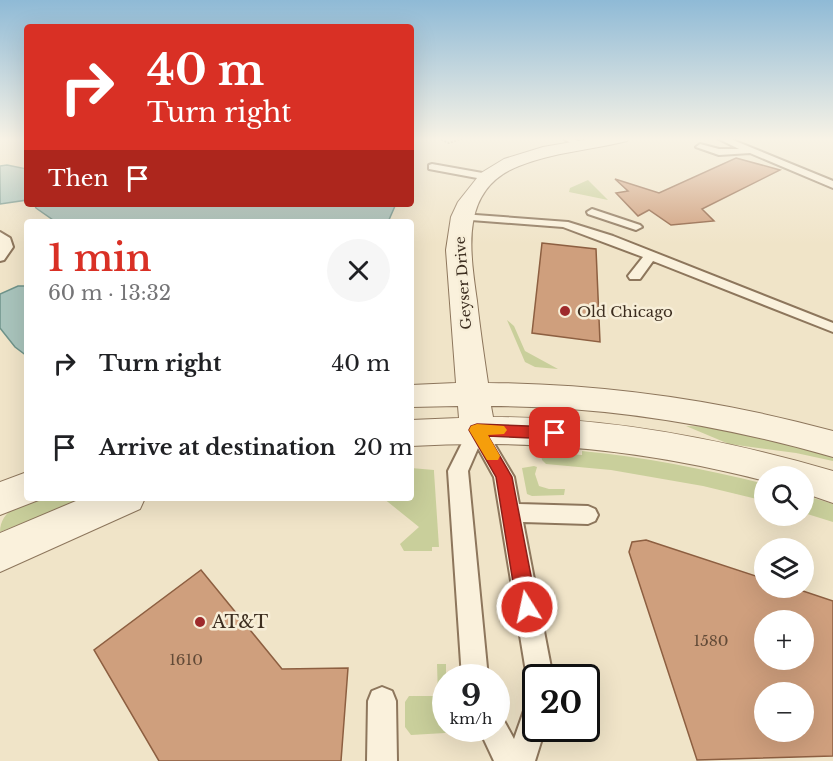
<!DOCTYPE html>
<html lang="en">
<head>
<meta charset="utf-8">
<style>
  body { margin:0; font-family:"Libre Baskerville",serif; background:#f6f6f6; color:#202124; height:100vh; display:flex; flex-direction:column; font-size:22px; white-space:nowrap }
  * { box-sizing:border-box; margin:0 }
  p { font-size:20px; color:#757577 }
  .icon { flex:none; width:33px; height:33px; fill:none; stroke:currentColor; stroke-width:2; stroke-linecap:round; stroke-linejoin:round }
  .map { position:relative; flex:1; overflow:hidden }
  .side { position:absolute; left:24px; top:219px; width:390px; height:282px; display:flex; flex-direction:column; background:#fff; border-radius:6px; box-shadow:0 6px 24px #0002 }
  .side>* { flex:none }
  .banner { position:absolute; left:24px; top:24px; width:390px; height:183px; border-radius:6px; box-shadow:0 6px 24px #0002; background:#d93025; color:#fff; overflow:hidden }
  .fabs { position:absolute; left:754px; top:466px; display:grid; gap:12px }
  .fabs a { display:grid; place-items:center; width:60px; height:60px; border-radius:50%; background:#fff; box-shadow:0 6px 24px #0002; font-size:30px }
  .speed { position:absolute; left:432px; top:664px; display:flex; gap:12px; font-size:30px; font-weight:700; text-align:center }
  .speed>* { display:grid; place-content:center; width:78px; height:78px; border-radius:50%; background:#fff; box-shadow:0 6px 24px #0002; line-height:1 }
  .speed small { font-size:15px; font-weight:400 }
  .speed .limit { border:3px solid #111; border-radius:9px; background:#fff; color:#111 }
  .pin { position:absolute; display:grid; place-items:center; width:51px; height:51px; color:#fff; margin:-26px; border-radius:12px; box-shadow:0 3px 9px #0006 }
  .me { position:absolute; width:66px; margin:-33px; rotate:350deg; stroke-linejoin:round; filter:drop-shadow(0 0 4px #0008) }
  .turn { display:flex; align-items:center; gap:21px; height:126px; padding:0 24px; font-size:27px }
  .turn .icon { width:78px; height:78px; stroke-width:2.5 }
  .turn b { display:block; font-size:42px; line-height:51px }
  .then { display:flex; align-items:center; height:57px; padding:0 24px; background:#0003; gap:12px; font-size:22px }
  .round { display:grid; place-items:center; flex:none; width:63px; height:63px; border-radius:32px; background:#f6f6f6 }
  .headline { display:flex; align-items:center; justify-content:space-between; height:102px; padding:0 24px }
  h1 { font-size:36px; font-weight:600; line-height:45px; color:#d93025 }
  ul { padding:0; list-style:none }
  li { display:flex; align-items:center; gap:18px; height:84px; padding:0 24px }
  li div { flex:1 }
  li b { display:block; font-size:22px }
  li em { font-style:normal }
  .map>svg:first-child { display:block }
  .green { fill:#c9cf9b }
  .water { fill:#a9c4bc; stroke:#6f938a; stroke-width:1.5 }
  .building { fill:#cf9f7d; stroke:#8d5f41; stroke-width:1.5; fill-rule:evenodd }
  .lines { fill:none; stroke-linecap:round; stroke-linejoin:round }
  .lane-casing { stroke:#8d765c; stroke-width:4 }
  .street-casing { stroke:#8d765c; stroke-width:2 }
  .path { stroke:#8d765c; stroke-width:2; stroke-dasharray:2 1.5; stroke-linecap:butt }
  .lane { fill:#faf1dc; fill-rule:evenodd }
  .street { fill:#faf1dc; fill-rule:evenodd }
  .route { fill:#d93025; stroke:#8d1f18; stroke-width:1.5 }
  .slow { fill:#f59e0b }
  .poi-dot { fill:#9e2a2b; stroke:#f7eed8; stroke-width:2 }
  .labels { text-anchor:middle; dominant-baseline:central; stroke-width:5; stroke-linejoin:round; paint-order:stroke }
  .far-street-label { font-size:14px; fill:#3d2e20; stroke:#f7eed8 }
  .poi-label { font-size:15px; fill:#3d2e20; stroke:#f7eed8; text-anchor:start }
  .near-number-label { font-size:15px; fill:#624a37 }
  .near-poi-label { font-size:18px; fill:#3d2e20; stroke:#f7eed8; text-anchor:start }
</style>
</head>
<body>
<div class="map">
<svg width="833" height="761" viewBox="0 0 833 761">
  <rect width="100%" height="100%" fill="#f0e4c8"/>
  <path class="green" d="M588 180 608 200 569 192 570 188Z
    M507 320 514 326 525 351 558 369 535 367 525 362Z
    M686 426C736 426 785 444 833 457V461L796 453 729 444Z
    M550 449H569L570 454 582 455V451C644 457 705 469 765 484V501L703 486 611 470 546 464 542 460 540 451Z
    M534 466 537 467 535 474 539 486 549 489H565L564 495 532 496 527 494 522 468Z
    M411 468 434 470V472L439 547H432V551H404L400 544 419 527 383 498H411Z
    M804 495 833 504V522L804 513Z
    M35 498H85L0 532C0 512 19 504 35 498Z
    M437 664H446V729H449L445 733 411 735 405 727V702L409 696H438Z"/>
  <path class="water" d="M7 165 27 169V200L0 204V166Z
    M34 204H394L395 206 388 222H56L36 208Z
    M18 286H27V356L15 347 0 328V294Z"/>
  <path class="building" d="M736 158 780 170 702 209 714 221 671 225 649 210 638 216 616 193 628 191 615 179 659 193Z
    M542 243 596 249 600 342 532 333Z
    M646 540 765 579V588H794L833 601V756L697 760 629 552 632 542ZM765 621H804V660H765ZM765 693H804V732H765Z
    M201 570 282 669 348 668 341 761H159L94 650Z"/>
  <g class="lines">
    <g class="lane-casing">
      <path id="lane" d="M563 138H573L582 144 575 146Z
        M717 138H728L833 181V188L750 153 719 155 696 147 700 144 719 149H739Z
        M432 164 488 174 493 177 488 180 429 169V165Z
        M592 209 640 225 642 227 636 230 588 214 587 212Z
        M462 214 568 222 613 236 833 323V332L653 261 640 279H630L628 276 643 257 563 227 458 219 456 217Z
        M0 232 10 238 13 247 4 260 0 261Z
        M477 423 483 425 514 477 519 504 588 506 595 509 598 515 595 521 588 524 523 522 553 678H536V689L531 687 527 678 494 477 478 448 468 471 488 678H462L448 471 471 425Z
        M382 687 392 691 396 701 397 761H367L368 701 372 691Z
        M536 701V729H545L535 761H494L479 729H496V716L503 719 514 739 526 705Z"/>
    </g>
    <g class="street-casing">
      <path id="street" d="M595 138H629L627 141C591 150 554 152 519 166 459 189 470 251 477 301 480 329 484 356 488 383 605 384 719 400 833 431V457C721 425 608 406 491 406L493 417C608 417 723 439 833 471V503L804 493V477H765V481C645 450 534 439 411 446V420L459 418 458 406 411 407V385L456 383 446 250 451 217 458 202 481 173 504 159 543 147Z
        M27 472V498L41 499 0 515V482Z
        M83 498H145L140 509 0 572V533Z"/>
    </g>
    <path class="path" d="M438 138 449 143 464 138"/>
    <use href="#lane" class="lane"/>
    <use href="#street" class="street"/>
  </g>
  <linearGradient id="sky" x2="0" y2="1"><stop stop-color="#8fbad6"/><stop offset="0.57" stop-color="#f8f3e6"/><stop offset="1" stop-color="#f8f3e6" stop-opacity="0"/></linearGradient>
  <rect width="833" height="244" fill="url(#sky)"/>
  <path class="route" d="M477 424 555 427 560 429 563 433 560 437 555 439 488 436 512 477 537 607 534 614 527 617 520 614 517 607 496 477 469 430 471 426Z"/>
  <path class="slow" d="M477 424 504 426 507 430 504 434 488 435 500 456 498 460H487L469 430 471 426Z"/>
  <g class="poi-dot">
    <circle cx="565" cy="311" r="6"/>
    <circle cx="200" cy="622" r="6"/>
  </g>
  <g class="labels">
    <g class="far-street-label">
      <text transform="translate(463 283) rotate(-94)">Geyser Drive</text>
    </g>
    <g class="poi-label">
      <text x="577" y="311">Old Chicago</text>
    </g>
    <g class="near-number-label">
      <text x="711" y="640">1580</text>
      <text x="186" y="659">1610</text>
    </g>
    <g class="near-poi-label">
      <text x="212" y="622">AT&amp;T</text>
    </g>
  </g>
</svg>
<div class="fabs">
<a><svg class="icon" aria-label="search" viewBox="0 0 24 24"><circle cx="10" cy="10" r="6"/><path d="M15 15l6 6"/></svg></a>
<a><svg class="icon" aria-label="layers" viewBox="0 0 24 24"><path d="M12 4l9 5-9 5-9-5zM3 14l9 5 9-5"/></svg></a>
<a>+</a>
<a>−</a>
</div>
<div class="speed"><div>9<small>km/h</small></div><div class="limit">20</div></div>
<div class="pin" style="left:555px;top:433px;background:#d93025"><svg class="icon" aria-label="arrive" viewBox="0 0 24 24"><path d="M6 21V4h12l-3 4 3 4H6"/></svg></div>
<svg class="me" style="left:527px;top:607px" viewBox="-20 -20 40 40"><circle r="17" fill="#d93025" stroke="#fff" stroke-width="3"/><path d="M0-11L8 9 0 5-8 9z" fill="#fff"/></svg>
<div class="banner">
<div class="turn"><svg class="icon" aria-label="right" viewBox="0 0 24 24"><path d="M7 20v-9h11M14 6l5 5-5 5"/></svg><div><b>40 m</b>Turn right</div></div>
<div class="then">Then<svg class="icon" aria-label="arrive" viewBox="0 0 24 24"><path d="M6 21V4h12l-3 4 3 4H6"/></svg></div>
</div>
<section class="side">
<div class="headline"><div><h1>1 min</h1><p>60 m · 13:32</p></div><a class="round"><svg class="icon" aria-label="close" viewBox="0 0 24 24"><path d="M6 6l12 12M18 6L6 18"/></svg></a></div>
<ul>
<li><svg class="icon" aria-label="right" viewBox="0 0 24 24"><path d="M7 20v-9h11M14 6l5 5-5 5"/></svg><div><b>Turn right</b></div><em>40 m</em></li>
<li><svg class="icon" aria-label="arrive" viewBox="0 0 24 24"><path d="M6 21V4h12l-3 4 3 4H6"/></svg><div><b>Arrive at destination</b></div><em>20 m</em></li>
</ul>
</section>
</div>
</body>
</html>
